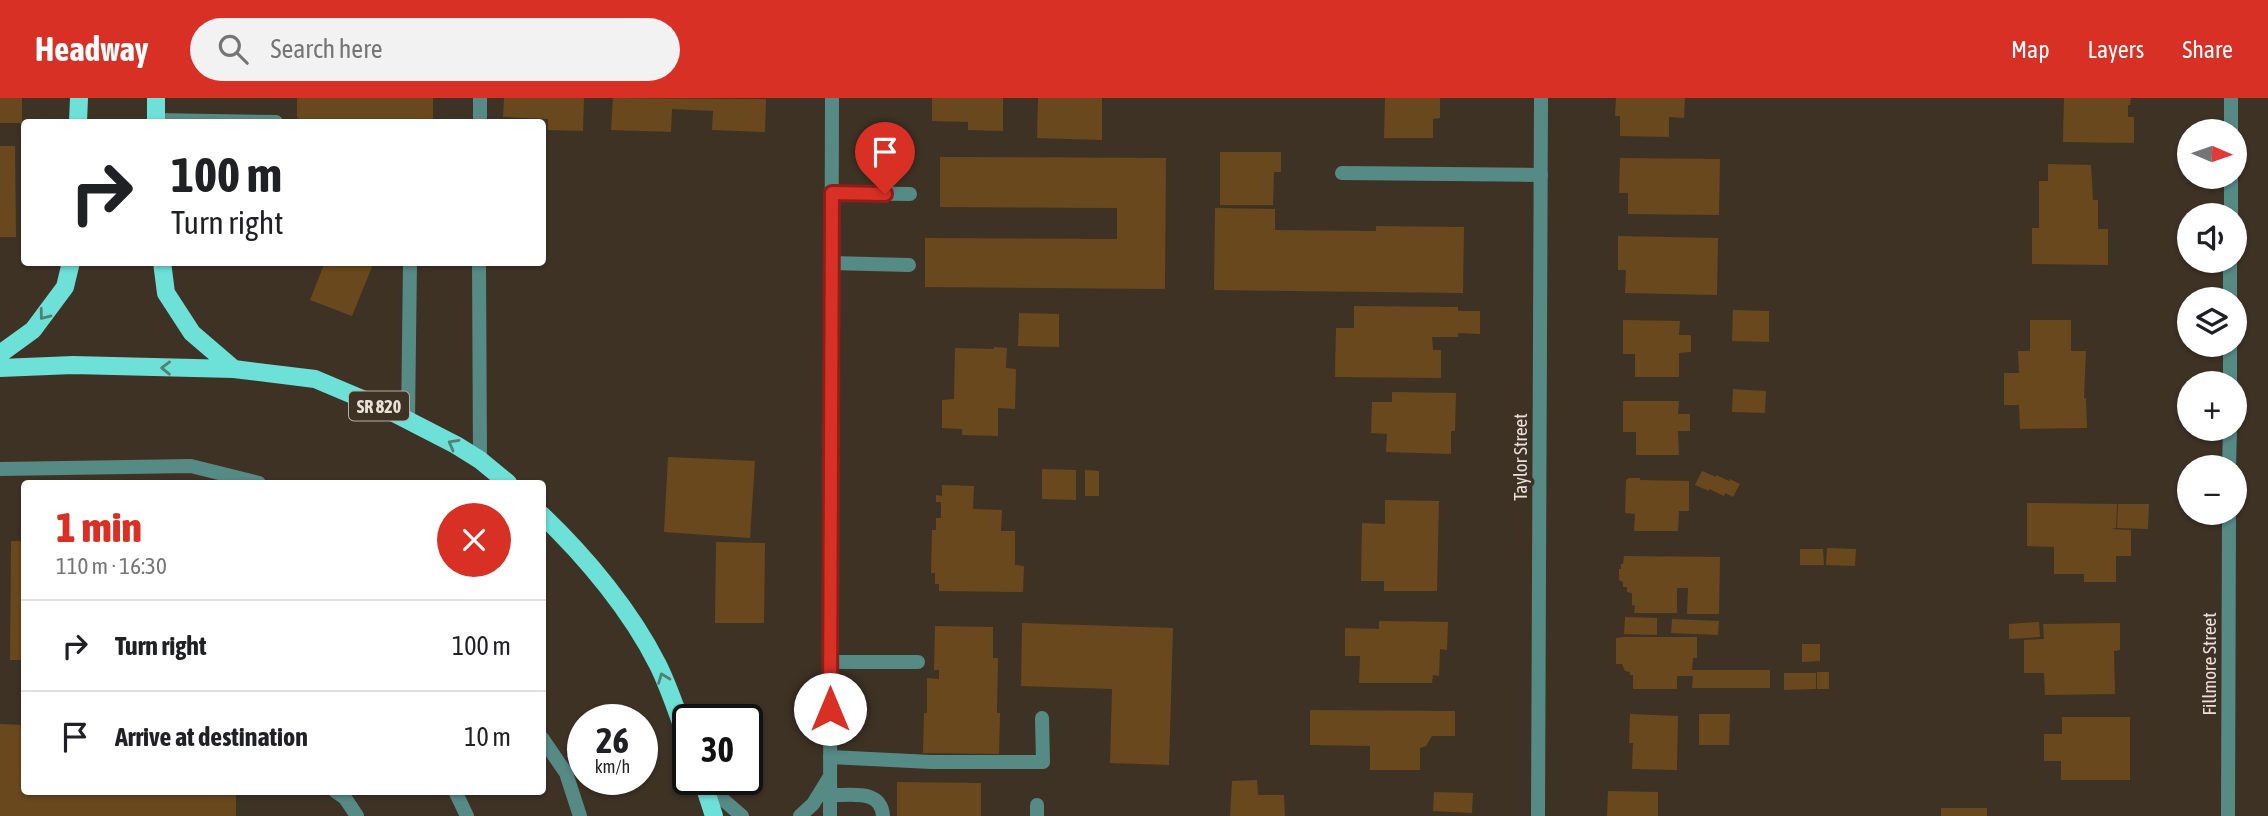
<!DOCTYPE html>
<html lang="en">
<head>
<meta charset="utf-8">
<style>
  body { margin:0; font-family:"Asap Condensed",sans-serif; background:#f2f2f2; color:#202124; height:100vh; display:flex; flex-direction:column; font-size:26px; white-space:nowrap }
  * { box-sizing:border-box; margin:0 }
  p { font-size:23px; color:#757577 }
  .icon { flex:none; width:38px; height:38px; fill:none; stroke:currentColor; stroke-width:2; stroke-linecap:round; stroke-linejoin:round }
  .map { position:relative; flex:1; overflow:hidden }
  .panel { position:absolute; left:21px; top:382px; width:525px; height:315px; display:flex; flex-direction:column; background:#fff; border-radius:7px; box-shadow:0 2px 5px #0004 }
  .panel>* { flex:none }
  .banner { position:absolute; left:21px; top:21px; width:525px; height:147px; border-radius:7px; box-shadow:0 2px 5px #0004; background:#fff; color:#202124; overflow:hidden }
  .needle { width:46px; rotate:92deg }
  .tools { position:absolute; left:2177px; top:21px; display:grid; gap:14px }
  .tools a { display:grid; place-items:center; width:70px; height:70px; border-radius:50%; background:#fff; box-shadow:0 2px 5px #0004; font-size:35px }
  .speed { position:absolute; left:567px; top:606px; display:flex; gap:14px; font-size:35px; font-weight:700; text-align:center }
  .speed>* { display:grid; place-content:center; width:91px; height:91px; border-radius:50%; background:#fff; box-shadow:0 2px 5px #0004; line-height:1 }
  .speed small { font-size:18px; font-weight:400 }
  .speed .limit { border:4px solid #111; border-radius:10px; background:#fff; color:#111 }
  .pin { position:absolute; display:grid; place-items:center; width:60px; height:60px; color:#fff; margin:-72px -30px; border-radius:50% 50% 50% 0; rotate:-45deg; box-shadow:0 0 7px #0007 }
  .pin .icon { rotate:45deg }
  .me { position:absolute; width:77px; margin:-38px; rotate:0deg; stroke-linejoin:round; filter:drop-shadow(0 0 5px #0008) }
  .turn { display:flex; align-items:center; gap:24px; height:147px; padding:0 35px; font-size:32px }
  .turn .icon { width:91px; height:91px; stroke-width:2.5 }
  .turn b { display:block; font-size:49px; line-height:60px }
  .round { display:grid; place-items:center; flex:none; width:74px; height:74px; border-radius:37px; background:#f2f2f2 }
  .overview { display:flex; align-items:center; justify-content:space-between; height:119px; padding:0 35px }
  h1 { font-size:42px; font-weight:800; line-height:52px; color:#d93025 }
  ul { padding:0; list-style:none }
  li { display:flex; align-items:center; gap:21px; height:91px; padding:0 35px; border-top:2px solid #e0e0e0 }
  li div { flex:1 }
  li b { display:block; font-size:26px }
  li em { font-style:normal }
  header { display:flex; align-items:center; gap:42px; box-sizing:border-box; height:98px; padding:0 35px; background:#d93025; color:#fff }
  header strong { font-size:33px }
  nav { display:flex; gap:38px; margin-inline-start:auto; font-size:24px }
  .search { width:490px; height:63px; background:#f2f2f2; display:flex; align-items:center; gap:18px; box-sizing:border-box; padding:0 24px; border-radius:38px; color:#757577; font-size:26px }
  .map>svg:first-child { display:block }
  .building { fill:#6a481d }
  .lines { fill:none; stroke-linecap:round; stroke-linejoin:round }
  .service { stroke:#568a85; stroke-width:14 }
  .minor { stroke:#568a85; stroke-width:14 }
  .primary { stroke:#6de0d7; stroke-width:18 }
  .oneway { stroke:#538075 }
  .route-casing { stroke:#8d1f18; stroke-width:18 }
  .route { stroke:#d93025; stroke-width:12 }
  .labels { text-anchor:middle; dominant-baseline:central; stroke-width:7; stroke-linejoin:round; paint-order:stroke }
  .shield { fill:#3e3225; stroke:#b6aca3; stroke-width:2 }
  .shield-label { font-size:18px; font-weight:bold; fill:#e9e1d9 }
  .street-label { font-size:19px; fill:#e9e1d9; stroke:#3e3225 }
</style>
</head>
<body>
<header>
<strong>Headway</strong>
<div class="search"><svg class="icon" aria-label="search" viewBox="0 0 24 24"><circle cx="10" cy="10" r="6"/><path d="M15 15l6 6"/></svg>Search here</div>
<nav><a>Map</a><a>Layers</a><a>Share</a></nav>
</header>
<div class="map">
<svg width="2268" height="718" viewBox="0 0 2268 718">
  <rect width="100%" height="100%" fill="#3e3225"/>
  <path class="building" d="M0 0H22V25H0Z
    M297 0H433V24L297 23Z
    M504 0H584L583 33 548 32V21L503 19Z
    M613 0 766 1 765 34 712 32 713 13 672 11 671 34 611 32Z
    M932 0H1003V33L968 32V24L932 23Z
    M1038 0H1102V42L1037 40Z
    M1385 0H1440V20L1433 21V40H1384Z
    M1616 0H1685L1684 20 1669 19V39L1620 38V18H1615Z
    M2064 0H2131L2130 7H2128V19H2134V45L2063 44Z
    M0 48H15L16 139H0Z
    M1220 54H1281V74H1274L1273 107H1220Z
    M940 59 1166 60 1165 191 925 189V140L1117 141V110L940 109Z
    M1620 60 1720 61 1719 117 1628 116V95H1619Z
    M2048 66 2091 67 2093 102H2098V131H2108V167L2032 166V130H2039V83H2048Z
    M1215 110 1275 111V132L1376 133V128L1464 129 1463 195 1214 192Z
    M1618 138 1718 140 1717 197 1625 195 1626 172H1618Z
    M325 164H374L352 218 310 202Z
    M1354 208 1458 209V213H1480V236L1458 235V239H1432L1433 252H1441V280L1335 279 1336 230H1354Z
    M1733 212 1769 213V244L1732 243Z
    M1019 215 1059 216V249L1018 248Z
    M1623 222 1680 223 1679 237H1691V254L1679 255V279H1635V256H1623Z
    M2030 222H2071V253H2086L2084 300H2086L2087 330 2020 331 2019 307H2004V275H2019L2018 253H2030Z
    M994 249 1007 250 1006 270 1016 271 1015 311 998 310V338L962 337V331L942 330V302L954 301 955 250 994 251Z
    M1733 291 1766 293 1765 315 1732 314Z
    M1392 294 1456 295 1455 333H1451V356L1386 354 1387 336 1371 335 1372 304H1392Z
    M1623 303H1679L1678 316H1690V333H1678L1679 357H1636V334H1623Z
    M668 359 755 363 750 440 664 434Z
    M1042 371 1076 372V402L1042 401Z
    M1085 372 1099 373V398H1085Z
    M1702 373 1716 379V377L1729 383 1730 381 1740 386 1733 399 1725 395 1724 398 1709 391V393L1695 387Z
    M1629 380H1640V382L1689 383V413H1679L1678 433H1634L1635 416 1625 415 1626 382Z
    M942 387 974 388 973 411 1002 412 1001 433H1015V467L1024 468 1023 494 939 493V486H935V475H931L932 432H936V420H941V404H936V397L942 398Z
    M1385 402 1439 403 1437 493H1384V483H1361L1362 425 1385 426Z
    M2027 405 2117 406 2116 430 2111 431 2131 432V458H2116V484H2084V476H2054V449L2027 448Z
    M2118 406H2149L2148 431 2117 430Z
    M11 443H24V562H10Z
    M716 444 765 445 764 525H715Z
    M1827 450 1856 451 1855 468 1826 467Z
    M1800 451H1823L1824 467H1800Z
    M1624 458 1720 459 1719 516H1687L1688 490H1677V515H1634L1635 508 1632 507V495L1627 494V489H1623V484L1619 482V471H1621V466H1623Z
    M1625 519 1657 520V537L1624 536Z
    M1672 521 1719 523 1718 537 1671 535Z
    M1379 523 1448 524 1447 552 1440 551 1439 578 1433 577 1432 585H1359L1360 558H1345V530L1379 531Z
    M2039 524 2040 539 2009 541V526Z
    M1022 525 1173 530 1169 667 1110 665 1112 591 1021 588Z
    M2120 525V552L2114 553 2115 596 2045 597 2044 575H2024V542L2044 541 2043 526Z
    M935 528 993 529V560H998L997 615H1000L999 656 923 655 924 615H927V580L939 581V572H934Z
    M1624 539H1697V560H1693L1692 572H1770V590H1692L1693 578H1677V591H1633V577H1630V574L1625 573 1622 566H1616V540Z
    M1802 546H1820V563L1802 564Z
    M1817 574H1829V591H1817Z
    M1784 575H1816V591L1784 592Z
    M1310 612 1455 613V638H1432L1426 648 1420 650V672H1370V648L1310 647Z
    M1630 616 1678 618 1677 672 1632 671 1633 645H1629Z
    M1699 616H1730L1729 647H1699Z
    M2062 619H2130V682H2061V663H2044V636H2062Z
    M0 626 24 627V693H236V718H0Z
    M1257 682 1258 697H1284L1285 718H1230L1232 683Z
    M897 684 981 685V718H897Z
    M1608 693 1658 694V718H1607Z
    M1434 694 1473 695 1472 715 1433 713Z
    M1941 710H1987V718H1941Z"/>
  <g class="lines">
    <path class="service" d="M156 22 276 24
      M480 24V0
      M1342 75 1541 77
      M832 95 910 96
      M479 164 480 362
      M831 165 909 167
      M408 322 410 164
      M0 371 191 368 259 385
      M830 564H918
      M542 640 566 675 580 718
      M830 659 931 664H1043L1042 620
      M335 693 345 700 357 718
      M455 693 467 718
      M829 697C851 698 881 690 883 718
      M1037 707V718"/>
    <path class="minor" d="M2231 33V0
      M2231 117V79
      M2230 201V163
      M2230 285V247
      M2229 369 2230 331
      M705 686 742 718
      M800 718 813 706 829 680
      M830 718 832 0
      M1538 718 1541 0
      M2228 718 2229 415"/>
    <path class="primary" d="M156 0V24
      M78 24 79 0
      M162 164 166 195 192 235 234 271
      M0 256 33 232 65 189 71 164
      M0 270 73 267 234 271 315 281 386 311 456 347 480 362 508 385
      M542 417C586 459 631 513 658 567 670 591 678 618 688 643
      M702 681 714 718"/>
  </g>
  <defs><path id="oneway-chevron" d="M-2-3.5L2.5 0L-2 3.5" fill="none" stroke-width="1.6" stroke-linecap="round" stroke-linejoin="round" transform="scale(1.75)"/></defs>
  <g class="oneway">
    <use href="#oneway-chevron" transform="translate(44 217) rotate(127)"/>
    <use href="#oneway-chevron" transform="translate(166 270) rotate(-179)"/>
    <use href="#oneway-chevron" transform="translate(453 346) rotate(-151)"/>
    <use href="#oneway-chevron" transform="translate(663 580) rotate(-111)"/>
  </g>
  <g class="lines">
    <g class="route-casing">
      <path id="route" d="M830 611 832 95 885 96"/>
    </g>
    <use href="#route" class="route"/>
  </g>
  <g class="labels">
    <rect class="shield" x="349" y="293.5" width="60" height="29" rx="5"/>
    <g class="shield-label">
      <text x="379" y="308">SR 820</text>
    </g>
    <g class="street-label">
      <text transform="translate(1520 359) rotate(-90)">Taylor Street</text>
      <text transform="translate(2209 566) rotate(-90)">Fillmore Street</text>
    </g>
  </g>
</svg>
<div class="tools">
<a><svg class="needle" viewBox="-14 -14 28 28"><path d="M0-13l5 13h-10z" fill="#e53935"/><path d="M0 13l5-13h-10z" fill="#757577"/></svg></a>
<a><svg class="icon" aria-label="sound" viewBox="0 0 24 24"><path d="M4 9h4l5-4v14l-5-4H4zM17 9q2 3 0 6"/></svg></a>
<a><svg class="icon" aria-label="layers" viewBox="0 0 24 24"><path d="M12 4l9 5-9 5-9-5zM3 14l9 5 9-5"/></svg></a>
<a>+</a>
<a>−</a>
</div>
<div class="speed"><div>26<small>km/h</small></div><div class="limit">30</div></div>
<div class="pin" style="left:885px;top:96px;background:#d93025"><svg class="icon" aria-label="arrive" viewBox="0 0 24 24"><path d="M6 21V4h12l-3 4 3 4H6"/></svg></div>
<svg class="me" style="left:830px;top:611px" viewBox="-20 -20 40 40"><circle r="19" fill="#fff"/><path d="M0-13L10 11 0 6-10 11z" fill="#d93025"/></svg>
<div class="banner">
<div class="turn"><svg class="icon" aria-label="right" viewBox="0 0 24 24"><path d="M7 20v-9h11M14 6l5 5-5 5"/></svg><div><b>100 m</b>Turn right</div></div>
</div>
<section class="panel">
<div class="overview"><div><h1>1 min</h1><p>110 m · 16:30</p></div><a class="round" style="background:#d93025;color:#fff"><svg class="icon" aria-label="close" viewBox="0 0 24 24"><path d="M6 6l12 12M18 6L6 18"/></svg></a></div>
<ul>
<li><svg class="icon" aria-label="right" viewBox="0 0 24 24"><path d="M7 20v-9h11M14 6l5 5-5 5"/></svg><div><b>Turn right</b></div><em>100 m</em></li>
<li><svg class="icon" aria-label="arrive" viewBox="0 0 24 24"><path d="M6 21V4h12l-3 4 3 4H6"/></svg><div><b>Arrive at destination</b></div><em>10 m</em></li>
</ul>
</section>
</div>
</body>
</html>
